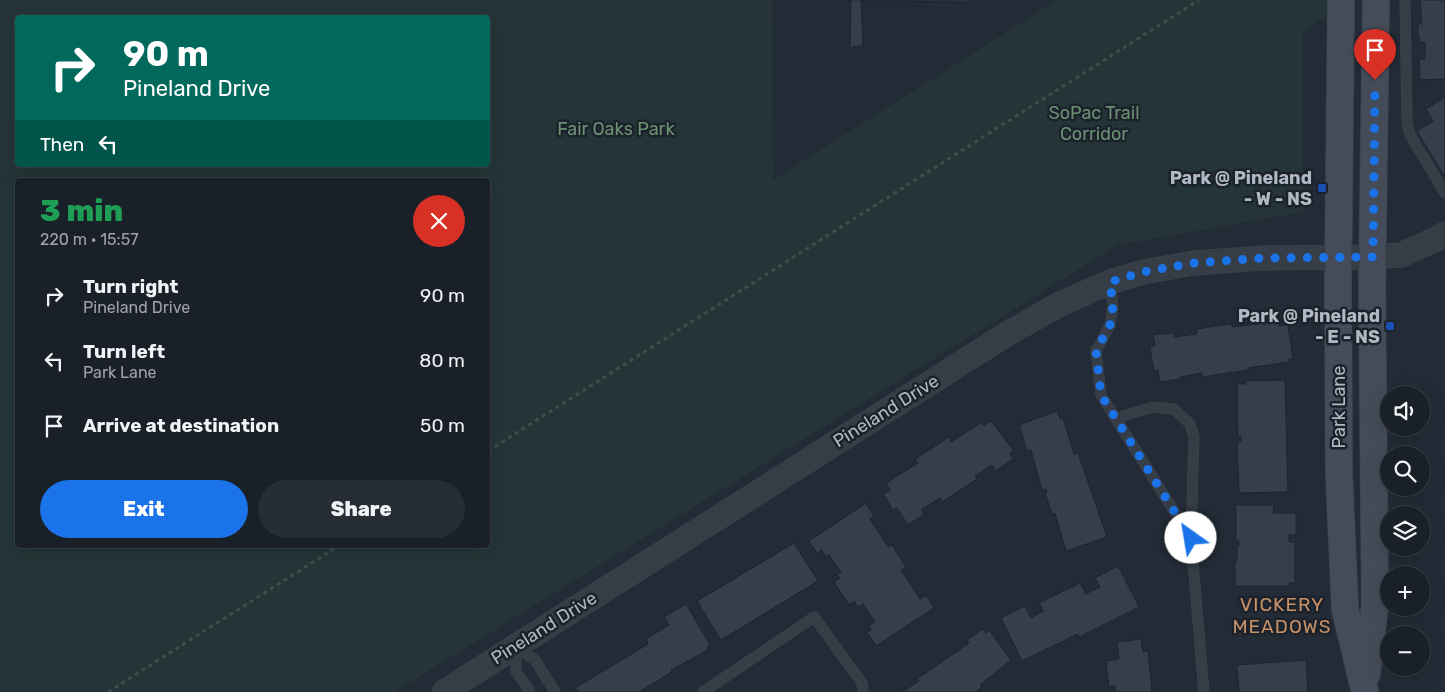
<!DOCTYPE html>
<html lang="en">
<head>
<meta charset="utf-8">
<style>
  body { margin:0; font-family:Rubik,sans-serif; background:#272d34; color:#f1f3f6; height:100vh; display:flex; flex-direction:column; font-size:19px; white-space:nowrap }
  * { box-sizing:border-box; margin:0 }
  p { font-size:16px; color:#9fa3a8 }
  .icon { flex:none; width:28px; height:28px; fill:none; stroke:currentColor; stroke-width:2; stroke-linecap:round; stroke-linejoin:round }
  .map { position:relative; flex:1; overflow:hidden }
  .sheet { position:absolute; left:15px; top:178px; width:475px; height:370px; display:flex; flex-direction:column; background:#1a2028; border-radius:5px; box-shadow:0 5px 20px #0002,0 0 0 1px #383e45 }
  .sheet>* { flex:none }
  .guide { position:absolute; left:15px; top:15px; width:475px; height:152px; border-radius:5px; box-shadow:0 5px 20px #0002,0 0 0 1px #383e45; background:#00695c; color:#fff; overflow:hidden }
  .tools { position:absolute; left:1380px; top:386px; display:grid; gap:10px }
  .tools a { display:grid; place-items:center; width:50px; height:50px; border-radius:50%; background:#1a2028; box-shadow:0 5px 20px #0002,0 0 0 1px #383e45; font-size:25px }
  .pin { position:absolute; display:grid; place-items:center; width:42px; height:42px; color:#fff; margin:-51px -21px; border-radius:50% 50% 50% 0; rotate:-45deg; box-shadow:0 0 5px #0007 }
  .pin .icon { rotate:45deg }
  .me { position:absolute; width:55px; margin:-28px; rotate:328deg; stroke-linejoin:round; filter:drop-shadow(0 0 4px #0008) }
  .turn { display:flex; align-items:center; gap:18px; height:105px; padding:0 25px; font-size:22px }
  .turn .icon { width:65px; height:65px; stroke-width:2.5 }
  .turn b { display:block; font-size:35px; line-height:42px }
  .then { display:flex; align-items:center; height:48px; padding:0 25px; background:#0003; gap:10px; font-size:19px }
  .round { display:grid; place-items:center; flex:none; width:52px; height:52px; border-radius:26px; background:#272d34 }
  .head { display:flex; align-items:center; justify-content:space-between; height:85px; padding:0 25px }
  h1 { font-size:30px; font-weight:800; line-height:38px; color:#1e9e55 }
  .primary-button { display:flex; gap:10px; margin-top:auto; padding:10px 25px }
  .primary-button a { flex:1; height:58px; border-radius:30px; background:#1a73e8; color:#fff; font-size:20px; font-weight:800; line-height:58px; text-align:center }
  .primary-button a+a { background:#272d34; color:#f1f3f6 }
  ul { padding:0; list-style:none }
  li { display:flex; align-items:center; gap:15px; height:65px; padding:0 25px }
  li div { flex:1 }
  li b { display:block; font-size:19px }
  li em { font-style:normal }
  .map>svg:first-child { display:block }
  .green { fill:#253537; fill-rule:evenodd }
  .building { fill:#353f4c; stroke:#1e242d }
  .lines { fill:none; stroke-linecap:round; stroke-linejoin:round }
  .service-casing { stroke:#3f4650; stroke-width:11 }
  .tertiary-casing { stroke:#3f4650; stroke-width:25 }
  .secondary-casing { stroke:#3f4650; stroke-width:28 }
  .path { stroke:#3d4e4f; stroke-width:3; stroke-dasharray:4 4; stroke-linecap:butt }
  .service { stroke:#363d47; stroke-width:10 }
  .tertiary { stroke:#363d47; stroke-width:24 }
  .secondary { stroke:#454c59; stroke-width:26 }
  .route { stroke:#1a73e8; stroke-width:9; stroke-dasharray:0 16.2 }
  .transit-dot { fill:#1a4fb4; stroke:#1c222b; stroke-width:2 }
  .labels { text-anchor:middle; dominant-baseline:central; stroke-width:5; stroke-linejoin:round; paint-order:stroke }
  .park-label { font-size:18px; fill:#6b9174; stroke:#1c222b }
  .poi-label { font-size:18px; font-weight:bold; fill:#b1b8c3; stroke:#1c222b; text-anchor:end }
  .street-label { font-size:18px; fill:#b1b8c3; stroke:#1c222b }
  .neighbourhood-label { font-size:19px; letter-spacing:1px; fill:#c79168; stroke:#1c222b }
</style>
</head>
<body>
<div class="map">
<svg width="1445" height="692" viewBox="0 0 1445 692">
  <rect width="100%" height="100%" fill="#232b36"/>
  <path class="green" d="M0 0H772L773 180 1057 0H1348L1303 32V212L1118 245 394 692H0ZM18 18H488V165H18ZM18 180H488V545H18Z"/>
  <path class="building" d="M851 0H972V2L861 1 863 46 850 47Z
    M1420 0H1445V79L1420 80 1419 59H1425V42H1420L1418 34V24H1422Z
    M1445 97V175L1444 176 1417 131 1433 121 1426 109Z
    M1279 321V326L1288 325 1293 359H1289L1290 362 1248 368V370L1202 377V373L1180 377V379L1160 382 1158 370 1154 371 1150 347 1155 346 1153 335 1174 333V337L1197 334V329L1231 324 1232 327Z
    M1285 380 1288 492 1239 493 1237 443 1241 442V437L1238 436 1237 384H1246L1245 381Z
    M1057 411 1060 419 1063 418 1074 454 1078 453 1107 537 1066 551 1055 513 1052 514 1045 493 1047 492 1046 489 1042 490 1031 450 1027 451 1019 425Z
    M991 421 1014 451 1010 453 1013 459 996 471 992 465 975 476 977 479 942 502 940 498 921 510 924 514 908 525 897 508 893 510 883 494 890 490 886 483 918 463 915 459 949 437 951 442 982 422 984 426Z
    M866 503 874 516 870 519 888 547 892 545 906 567 901 570 920 599 926 595 934 608 876 646 867 632 871 630 869 626 875 622 863 604 858 607 854 601 849 605 834 582 840 578 837 575 841 572 829 555 826 557 822 550 817 553 809 541Z
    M1236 505H1274L1273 513H1296V535H1289V542H1295V583H1289V586H1235V562L1237 561V546H1239V541H1236Z
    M794 543 818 581 721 640 697 601Z
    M1118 566 1139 607 1079 637 1078 634 1022 661 1001 618 1025 606 1031 618 1043 611 1039 603 1080 583 1086 594 1100 587 1095 578Z
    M686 604 710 645 707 647 708 650 671 670 672 672 639 692H578L575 688 648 644 646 639 669 625 664 617Z
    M983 629 986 633 989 630 1011 660 980 685 982 687 975 692H902L919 681 917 679 969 643 967 640Z
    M1141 639 1143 652 1148 651 1152 692H1116L1115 686 1109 687 1106 661 1119 659 1117 642Z
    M1306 660 1308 692H1239L1237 665Z"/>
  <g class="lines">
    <g class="service-casing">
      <path id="service" d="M1405 0 1407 123 1410 135 1445 193
        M1110 282 1113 306 1110 325 1096 351 1101 395 1191 538 1204 692
        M1116 418 1153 407 1174 409 1190 424 1194 437 1191 537
        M516 647 535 660 555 692
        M516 647V671L530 692
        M703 692 814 617 862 683 863 692"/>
    </g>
    <g class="tertiary-casing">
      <path id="tertiary" d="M444 692 1007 334 1060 304 1110 282 1143 272 1194 263 1263 258 1373 257 1401 255 1434 240 1445 234"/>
    </g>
    <g class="secondary-casing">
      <path id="secondary" d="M1341 0 1338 289 1339 474 1345 609 1365 692
        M1367 674 1375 604 1372 289 1376 0"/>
    </g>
    <path class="path" d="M488 451 1199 0
      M108 692 340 545"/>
    <use href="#service" class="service"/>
    <use href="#tertiary" class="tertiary"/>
    <use href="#secondary" class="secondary"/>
  </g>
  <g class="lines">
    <path class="route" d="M1191 538 1101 395 1096 351 1110 325 1113 306 1110 282 1143 272 1194 263 1263 258 1373 257 1375 80"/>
  </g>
  <g class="transit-dot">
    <rect x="1317" y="183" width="10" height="10" rx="2.5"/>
    <rect x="1385" y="321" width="10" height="10" rx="2.5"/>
  </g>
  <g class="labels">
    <g class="park-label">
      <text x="1094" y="113">SoPac Trail<tspan x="1094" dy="21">Corridor</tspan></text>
      <text x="616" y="129">Fair Oaks Park</text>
    </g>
    <g class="poi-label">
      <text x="1312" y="178">Park @ Pineland<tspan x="1312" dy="21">- W - NS</tspan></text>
      <text x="1380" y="316">Park @ Pineland<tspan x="1380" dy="21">- E - NS</tspan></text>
    </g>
    <g class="street-label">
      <text transform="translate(1339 407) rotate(-90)">Park Lane</text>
      <text transform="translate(886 411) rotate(-32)">Pineland Drive</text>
      <text transform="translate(544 628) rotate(-32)">Pineland Drive</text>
    </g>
    <g class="neighbourhood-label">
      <text x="1282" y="604">VICKERY<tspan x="1282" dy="22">MEADOWS</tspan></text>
    </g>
  </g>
</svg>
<div class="tools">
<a><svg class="icon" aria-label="sound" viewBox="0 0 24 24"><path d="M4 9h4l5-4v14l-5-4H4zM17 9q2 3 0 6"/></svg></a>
<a><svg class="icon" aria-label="search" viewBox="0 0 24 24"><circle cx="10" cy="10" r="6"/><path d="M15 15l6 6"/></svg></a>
<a><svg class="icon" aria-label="layers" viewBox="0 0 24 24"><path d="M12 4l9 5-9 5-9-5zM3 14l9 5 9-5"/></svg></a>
<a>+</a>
<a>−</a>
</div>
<div class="pin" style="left:1375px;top:80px;background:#d93025"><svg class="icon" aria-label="arrive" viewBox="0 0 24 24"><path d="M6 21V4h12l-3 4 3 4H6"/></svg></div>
<svg class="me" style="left:1191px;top:538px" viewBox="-20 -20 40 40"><circle r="19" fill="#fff"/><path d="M0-13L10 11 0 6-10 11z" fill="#1a73e8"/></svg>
<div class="guide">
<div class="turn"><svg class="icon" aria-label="right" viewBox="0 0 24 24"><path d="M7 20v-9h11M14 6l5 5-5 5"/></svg><div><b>90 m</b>Pineland Drive</div></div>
<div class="then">Then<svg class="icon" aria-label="left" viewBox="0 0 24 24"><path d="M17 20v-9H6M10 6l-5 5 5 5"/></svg></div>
</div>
<section class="sheet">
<div class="head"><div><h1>3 min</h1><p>220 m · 15:57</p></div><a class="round" style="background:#d93025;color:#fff"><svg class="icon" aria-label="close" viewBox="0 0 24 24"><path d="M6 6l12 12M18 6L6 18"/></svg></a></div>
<ul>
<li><svg class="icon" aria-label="right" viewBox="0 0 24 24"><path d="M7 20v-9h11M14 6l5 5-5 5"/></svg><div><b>Turn right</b><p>Pineland Drive</p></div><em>90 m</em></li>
<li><svg class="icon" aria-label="left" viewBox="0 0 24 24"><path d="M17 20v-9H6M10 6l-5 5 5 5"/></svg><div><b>Turn left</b><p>Park Lane</p></div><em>80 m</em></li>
<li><svg class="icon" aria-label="arrive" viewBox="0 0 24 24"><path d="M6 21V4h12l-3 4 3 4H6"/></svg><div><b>Arrive at destination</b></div><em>50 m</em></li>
</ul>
<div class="primary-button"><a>Exit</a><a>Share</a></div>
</section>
</div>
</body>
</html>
